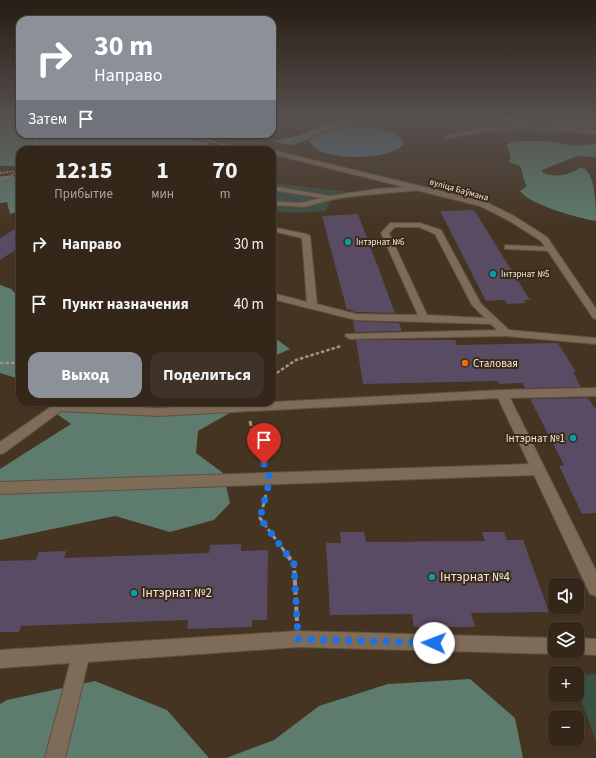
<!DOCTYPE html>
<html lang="ru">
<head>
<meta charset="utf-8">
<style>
  body { margin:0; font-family:"Source Sans 3",sans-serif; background:#3f3327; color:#f1f3f6; height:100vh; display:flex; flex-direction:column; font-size:15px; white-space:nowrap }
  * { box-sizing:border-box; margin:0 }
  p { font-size:13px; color:#a9a5a2 }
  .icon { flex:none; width:22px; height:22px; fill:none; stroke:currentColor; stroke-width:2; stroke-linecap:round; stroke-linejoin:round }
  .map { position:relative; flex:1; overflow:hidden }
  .panel { position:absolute; left:16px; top:146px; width:260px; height:260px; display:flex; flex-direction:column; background:#34271a; border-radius:12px; box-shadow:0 1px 3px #0004,0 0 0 1px #4e4439 }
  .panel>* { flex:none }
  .hud { position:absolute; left:16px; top:16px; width:260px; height:122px; border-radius:12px; box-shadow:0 1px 3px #0004,0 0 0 1px #4e4439; background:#8c9099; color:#fff; overflow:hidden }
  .tools { position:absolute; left:548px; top:578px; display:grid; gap:8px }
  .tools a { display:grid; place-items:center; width:36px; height:36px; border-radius:8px; background:#34271a; box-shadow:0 1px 3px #0004,0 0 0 1px #4e4439; font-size:20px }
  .pin { position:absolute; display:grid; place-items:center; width:34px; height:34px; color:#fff; margin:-41px -17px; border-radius:50% 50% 50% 0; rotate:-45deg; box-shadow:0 0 4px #0007 }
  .pin .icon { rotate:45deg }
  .me { position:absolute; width:44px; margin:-22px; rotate:272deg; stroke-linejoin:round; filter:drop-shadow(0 0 3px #0008) }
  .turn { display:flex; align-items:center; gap:14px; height:84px; padding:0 12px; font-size:18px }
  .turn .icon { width:52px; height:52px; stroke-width:2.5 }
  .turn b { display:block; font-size:28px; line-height:34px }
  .then { display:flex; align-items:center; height:38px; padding:0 12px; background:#0003; gap:8px; font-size:15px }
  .eta { display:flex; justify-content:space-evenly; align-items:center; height:68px; text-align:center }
  .eta b { font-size:24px; font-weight:700; line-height:28px }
  .action { display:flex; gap:8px; margin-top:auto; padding:8px 12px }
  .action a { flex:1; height:46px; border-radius:12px; background:#8c9099; color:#fff; font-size:16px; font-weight:700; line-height:46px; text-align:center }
  .action a+a { background:#3f3327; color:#f1f3f6 }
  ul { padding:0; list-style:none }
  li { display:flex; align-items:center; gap:12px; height:60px; padding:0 12px }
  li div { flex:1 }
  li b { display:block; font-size:15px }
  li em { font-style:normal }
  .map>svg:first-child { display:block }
  .green { fill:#3a5045 }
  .forest { fill:#5d7c6d }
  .water { fill:#5a7788 }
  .building { fill:#594b63 }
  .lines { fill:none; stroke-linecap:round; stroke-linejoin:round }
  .service-casing { stroke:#5f5040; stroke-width:2 }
  .minor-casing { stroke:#5f5040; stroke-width:2 }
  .path-far3 { stroke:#a29485; stroke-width:1.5; stroke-dasharray:2 1; stroke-linecap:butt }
  .path-far2 { stroke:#a29485; stroke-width:2.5; stroke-dasharray:3.5 2; stroke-linecap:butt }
  .path-far1 { stroke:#a29485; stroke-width:3; stroke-dasharray:5 2.5; stroke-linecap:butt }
  .path { stroke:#a29485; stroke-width:4; stroke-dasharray:6 3; stroke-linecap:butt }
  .service { fill:#7f6c58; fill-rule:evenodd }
  .minor { fill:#7f6c58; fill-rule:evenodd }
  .route { stroke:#1a73e8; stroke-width:7; stroke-dasharray:0 12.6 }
  .culture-dot { fill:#0f9aa8; stroke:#3a2a18; stroke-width:1.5 }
  .food-dot { fill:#e8710a; stroke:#3a2a18; stroke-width:1.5 }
  .labels { text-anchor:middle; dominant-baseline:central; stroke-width:4; stroke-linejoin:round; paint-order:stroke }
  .far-street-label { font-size:9px; fill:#f3e8dc; stroke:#3a2a18 }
  .far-poi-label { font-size:9px; fill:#f3e8dc; stroke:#3a2a18; text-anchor:start }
  .poi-label { font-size:11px; fill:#f3e8dc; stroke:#3a2a18; text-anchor:start }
  .near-poi-label { font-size:13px; fill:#f3e8dc; stroke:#3a2a18; text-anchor:start }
</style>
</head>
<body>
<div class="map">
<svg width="596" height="758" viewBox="0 0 596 758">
  <rect width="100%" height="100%" fill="#453422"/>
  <path class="green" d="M272 183 351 192 355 197 330 201 326 211 295 213 273 211Z
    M596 674V741L577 689V675Z"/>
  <path class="forest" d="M0 119H20V134H170L209 143 205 150H20V166H0Z
    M339 119 350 120 353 123 323 132 300 143 290 145 275 142 277 140 303 135 312 128 330 121Z
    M517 141H549L575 146 596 144V157L577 156 542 170 543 173C554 177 564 176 574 171 576 171 577 169 579 168 596 165 596 209 596 221 578 218 530 205 520 191L527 186C523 180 523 173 520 166L509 162 511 158 507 145 510 143Z
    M0 176H20V211L10 214 7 202 0 203Z
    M0 285 11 289 20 298V379L0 373Z
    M272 336 290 349 272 357Z
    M40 402H240V407L198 431 196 453 223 473 230 503 214 520 170 532 115 516 0 540V469L71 424Z
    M470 679 515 718 523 758H226L274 740 319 706 388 684Z
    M95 681 167 710 209 758H0V704L7 700Z"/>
  <path class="water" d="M349 128C367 127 396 125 404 144 390 160 336 160 318 150 315 148 312 144 309 141 320 132 335 130 349 128Z"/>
  <path class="building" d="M474 210 530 300H524L526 303 507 304 505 300 486 301 440 211Z
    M358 214 378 267 395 313 356 312 351 311V309L347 310 322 216Z
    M20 226V247L0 260V238Z
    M353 321 399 323 402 331 355 332Z
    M356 340H455L457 345 558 343 576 372H573L581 387 525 388 522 383 499 384 498 381 363 384Z
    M588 398 596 410V513L582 514 559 466 564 465 530 399Z
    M340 532H364L366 542 485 541 482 532H504L507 540H523L549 612 471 613 475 627H414L412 614 330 615 326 543H341Z
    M241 544V551L268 550 267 620H252V627L187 629 188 620 21 626 19 632H0V561L36 560 39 552 66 551 64 558 209 553 210 545Z"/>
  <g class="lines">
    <g class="service-casing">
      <path id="service" d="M558 119 596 124V128L556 122 555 121Z
        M272 186 330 196 376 189 420 186 423 188 420 190 355 196 334 199 304 207 272 205V201L300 203 322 198 272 190Z
        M390 223H420L441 230 481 304 509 330 596 338V344L506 336 350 339 345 336 346 334 497 330 491 324 356 320 272 299V293L307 302 302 238 272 231V227L306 234 310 236 317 304 356 314 418 315 381 233ZM395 227H419L435 234 472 305 485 318 427 315 389 233Z
        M505 245 551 247 555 249 551 251 508 249H505Z
        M596 388V396L510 398 596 571V596L590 594 534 475 0 494V482L529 464 498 398 158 416 61 411 4 453 0 454V442L55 404 59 403 158 408 502 390Z
        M298 631 555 638V651H561L555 654 298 647 88 662 65 758H45L70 663 0 668V650Z
        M577 638 596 639V655L577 654 571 652 577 651Z"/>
    </g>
    <g class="minor-casing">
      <path id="minor" d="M517 126 557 127 596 130V134C565 130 535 127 504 129 484 131 465 135 446 138L443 136 485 128Z
        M256 146 267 149 268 150 254 149 253 148Z
        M272 150 486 202 514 216 547 237 596 309V319L593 318 541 241 508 220 480 206 272 154Z"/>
    </g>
    <path class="path-far3" d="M17 119 20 122
      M32 134 40 150
      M185 134 237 148
      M285 141C319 130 351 123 386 119
      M231 150 243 149
      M0 173 19 171
      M0 180 20 172"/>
    <path class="path-far2" d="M0 363H20
      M272 376 296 360 341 346"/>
    <path class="path-far1" d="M250 421 253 435 263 462
      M266 495 260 518 288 556"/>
    <path class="path" d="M287 555 294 564 297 621"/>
    <use href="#service" class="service"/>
    <use href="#minor" class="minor"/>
  </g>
  <linearGradient id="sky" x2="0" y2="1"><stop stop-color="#261d13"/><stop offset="0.53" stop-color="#56504f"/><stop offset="1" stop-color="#56504f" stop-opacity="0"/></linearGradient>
  <rect width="596" height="225" fill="url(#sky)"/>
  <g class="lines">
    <path class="route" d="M264 464 270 479 260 518 294 564 298 639 434 643"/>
  </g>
  <g class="culture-dot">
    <circle cx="348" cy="242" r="4"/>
    <circle cx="493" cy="274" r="4"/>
    <circle cx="573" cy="438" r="4"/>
    <circle cx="432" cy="577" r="4"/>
    <circle cx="134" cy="593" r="4"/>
  </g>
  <circle class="food-dot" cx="465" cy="363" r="4"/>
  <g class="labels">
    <g class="far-street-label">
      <text transform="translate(459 190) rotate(16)">вуліца Баўмана</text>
    </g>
    <g class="far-poi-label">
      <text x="356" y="242">Інтэрнат №6</text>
      <text x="501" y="274">Інтэрнат №5</text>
    </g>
    <g class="poi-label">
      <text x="473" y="363">Сталовая</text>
      <text x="565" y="438" text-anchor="end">Інтэрнат №1</text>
    </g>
    <g class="near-poi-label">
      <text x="440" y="577">Інтэрнат №4</text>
      <text x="142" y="593">Інтэрнат №2</text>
    </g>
  </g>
</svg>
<div class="tools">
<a><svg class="icon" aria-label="sound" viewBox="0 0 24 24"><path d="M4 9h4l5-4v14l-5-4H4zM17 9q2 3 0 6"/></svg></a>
<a><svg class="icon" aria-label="layers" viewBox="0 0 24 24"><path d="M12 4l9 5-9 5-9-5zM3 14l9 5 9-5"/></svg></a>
<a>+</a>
<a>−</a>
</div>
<div class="pin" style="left:264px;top:464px;background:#d93025"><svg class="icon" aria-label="arrive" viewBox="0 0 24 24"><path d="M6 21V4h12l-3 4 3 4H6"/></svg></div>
<svg class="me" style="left:434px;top:643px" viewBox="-20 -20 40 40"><circle r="19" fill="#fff"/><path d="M0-13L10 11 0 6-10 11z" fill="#1a73e8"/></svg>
<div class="hud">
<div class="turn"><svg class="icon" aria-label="right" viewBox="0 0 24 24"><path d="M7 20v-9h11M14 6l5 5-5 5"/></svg><div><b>30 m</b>Направо</div></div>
<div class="then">Затем<svg class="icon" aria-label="arrive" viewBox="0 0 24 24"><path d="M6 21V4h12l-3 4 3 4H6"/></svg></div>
</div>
<section class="panel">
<div class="eta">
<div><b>12:15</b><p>Прибытие</p></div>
<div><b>1</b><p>мин</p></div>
<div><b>70</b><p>m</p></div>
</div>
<ul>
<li><svg class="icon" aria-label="right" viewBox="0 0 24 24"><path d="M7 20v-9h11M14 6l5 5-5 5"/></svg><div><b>Направо</b></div><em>30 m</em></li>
<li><svg class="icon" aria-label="arrive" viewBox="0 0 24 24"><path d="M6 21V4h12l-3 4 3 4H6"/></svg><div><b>Пункт назначения</b></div><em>40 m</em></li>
</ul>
<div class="action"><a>Выход</a><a>Поделиться</a></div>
</section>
</div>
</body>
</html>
